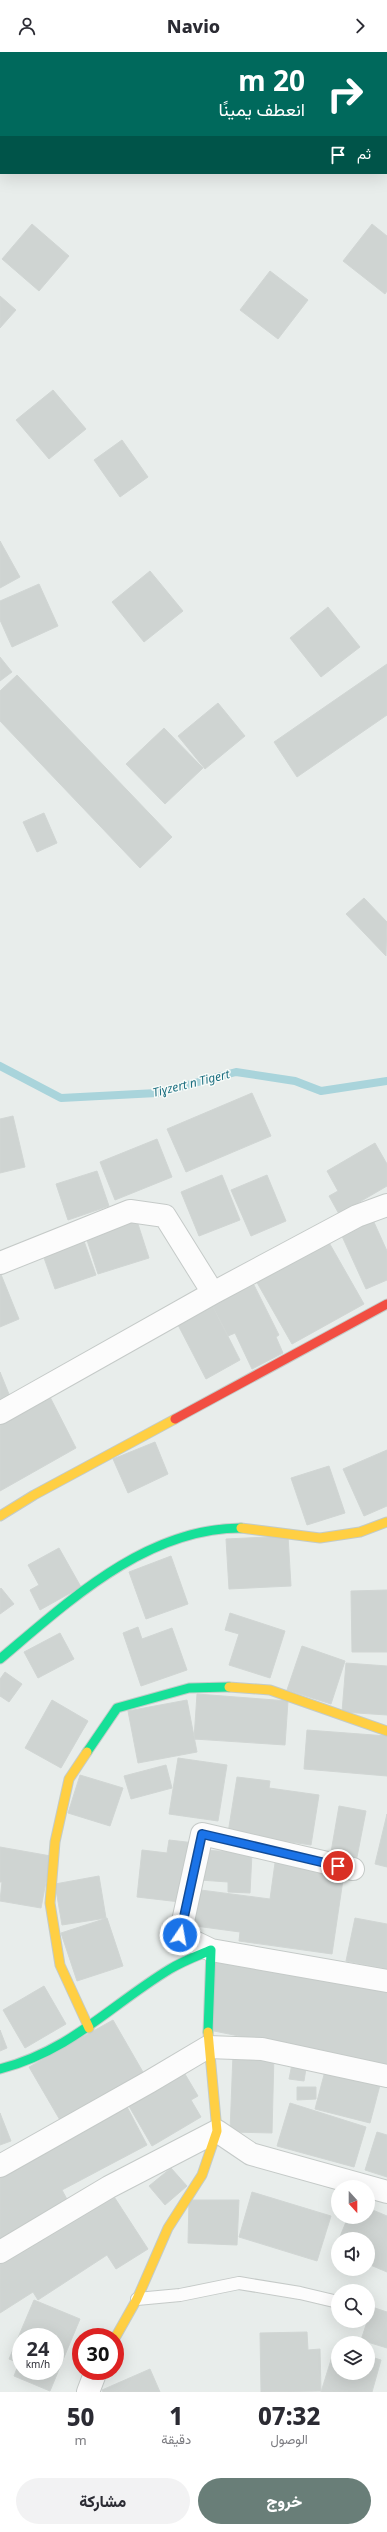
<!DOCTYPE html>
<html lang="ar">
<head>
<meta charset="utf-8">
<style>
  body { margin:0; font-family:"Noto Sans",Vazirmatn,sans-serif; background:#f2f2f3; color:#2b2b33; direction:rtl; height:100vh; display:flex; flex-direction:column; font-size:15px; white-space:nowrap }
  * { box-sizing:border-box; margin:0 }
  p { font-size:13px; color:#7c7c81 }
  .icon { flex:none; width:22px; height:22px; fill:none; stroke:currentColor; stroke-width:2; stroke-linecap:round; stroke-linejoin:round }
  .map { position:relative; height:2340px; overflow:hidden; direction:ltr }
  .details { display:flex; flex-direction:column; background:#fff; flex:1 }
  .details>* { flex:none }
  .guide { position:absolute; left:0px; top:0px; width:387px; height:122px; box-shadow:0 4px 16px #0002; direction:rtl; background:#00695c; color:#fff; overflow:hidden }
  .needle { width:26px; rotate:159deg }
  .tools { position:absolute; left:331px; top:2128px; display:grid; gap:8px }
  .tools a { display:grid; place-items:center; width:44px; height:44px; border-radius:50%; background:#fff; box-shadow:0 4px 16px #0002; font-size:20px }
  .speed { position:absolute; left:12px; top:2276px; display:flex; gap:8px; font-size:20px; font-weight:700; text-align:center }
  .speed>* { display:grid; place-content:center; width:52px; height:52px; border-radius:50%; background:#fff; box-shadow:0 4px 16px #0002; line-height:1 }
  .speed small { font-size:10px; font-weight:400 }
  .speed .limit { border:6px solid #d22; background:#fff; color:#111 }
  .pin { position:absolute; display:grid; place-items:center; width:34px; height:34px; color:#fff; margin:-17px; border:2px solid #fff; border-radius:50%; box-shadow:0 1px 4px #0007 }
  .me { position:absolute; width:44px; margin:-22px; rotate:12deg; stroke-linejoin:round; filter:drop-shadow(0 0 3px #0008) }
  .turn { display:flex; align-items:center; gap:14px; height:84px; padding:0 16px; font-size:18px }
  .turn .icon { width:52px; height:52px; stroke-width:2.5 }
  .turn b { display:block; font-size:28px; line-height:34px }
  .then { display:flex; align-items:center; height:38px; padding:0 16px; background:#0003; gap:8px; font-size:15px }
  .eta { display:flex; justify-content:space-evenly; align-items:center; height:68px; text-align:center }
  .eta b { font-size:24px; font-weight:800; line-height:28px }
  .primary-button { display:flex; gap:8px; margin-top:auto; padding:8px 16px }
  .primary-button a { flex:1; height:46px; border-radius:24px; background:#697e78; color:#fff; font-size:16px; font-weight:800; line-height:46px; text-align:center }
  .primary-button a+a { background:#f2f2f3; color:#2b2b33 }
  header { display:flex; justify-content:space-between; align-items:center; height:52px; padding:0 16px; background:#fff; font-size:18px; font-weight:800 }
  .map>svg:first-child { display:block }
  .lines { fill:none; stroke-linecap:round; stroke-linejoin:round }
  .stream { stroke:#a9d4db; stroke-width:8 }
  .building { fill:#cfd4d2; stroke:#d1d6d4; fill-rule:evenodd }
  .lane-casing { stroke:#c5cac8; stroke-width:14 }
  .street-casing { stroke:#c5cac8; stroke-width:24 }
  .fast-casing { stroke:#c3cbc8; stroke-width:11 }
  .slow-casing { stroke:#c3cbc8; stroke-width:11 }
  .jam-casing { stroke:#c3cbc8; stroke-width:11 }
  .lane { stroke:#fcfcfc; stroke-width:12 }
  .street { stroke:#fcfcfc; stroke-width:22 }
  .fast { stroke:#16e098; stroke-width:9 }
  .slow { stroke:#ffcf43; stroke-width:9 }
  .jam { stroke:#f24e42; stroke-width:9 }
  .route-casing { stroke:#114b97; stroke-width:10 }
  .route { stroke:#1a73e8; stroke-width:7 }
  .labels { text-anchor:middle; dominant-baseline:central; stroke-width:3; stroke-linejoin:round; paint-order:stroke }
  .water-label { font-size:12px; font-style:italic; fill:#1c6f80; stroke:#f7fbf9 }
</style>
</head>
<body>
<header><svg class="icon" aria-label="forward" viewBox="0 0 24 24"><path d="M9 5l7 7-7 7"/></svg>Navio<svg class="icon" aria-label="person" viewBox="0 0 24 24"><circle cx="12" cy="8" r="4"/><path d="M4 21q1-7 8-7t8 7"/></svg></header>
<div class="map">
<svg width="387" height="2340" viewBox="0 0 387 2340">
  <rect width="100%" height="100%" fill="#e8edeb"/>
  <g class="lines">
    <path class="stream" d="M0 1014 61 1046 157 1041 236 1020 295 1029 321 1039 387 1029"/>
  </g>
  <path class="building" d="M32 172 69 204 39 239 2 207Z
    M372 172 387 184V239L385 242 343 209Z
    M270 219 308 248 278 287 240 258Z
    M0 244 16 258 0 276Z
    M53 338 86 377 49 407 16 368Z
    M122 388 148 425 120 445 94 408Z
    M0 489 20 525 0 536Z
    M150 519 183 559 144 590 112 550Z
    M39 532 58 574 12 595 0 568V549Z
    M328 555 360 595 321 625 290 586Z
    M0 605 12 620 0 629Z
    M387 612V663L297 725 274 690Z
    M17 623 172 785 140 816 0 669V639Z
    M218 651 245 684 205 717 178 684Z
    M164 676 203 716 165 752 126 712Z
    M44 761 57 791 37 800 23 770Z
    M364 846 387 870 386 904 346 862Z
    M252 1041 271 1084 186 1120 167 1077Z
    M13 1064 25 1115 0 1121V1067Z
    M157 1087 172 1125 115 1148 100 1110Z
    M375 1091 387 1112V1134L339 1162 329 1144 338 1139 327 1119Z
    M97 1119 109 1154 68 1168 56 1132Z
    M222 1123 240 1168 199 1184 181 1140Z
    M267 1123 286 1169 251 1184 231 1138Z
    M136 1166 149 1206 98 1222 85 1182Z
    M373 1168 387 1199V1228L366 1237 341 1182Z
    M327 1187 364 1252 292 1292 255 1227Z
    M84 1189 96 1223 55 1237 43 1203Z
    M0 1220 19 1267 0 1275Z
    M252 1229 279 1283 276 1285 283 1301 252 1317 235 1281 228 1284 211 1251Z
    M212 1253 240 1308 206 1327 177 1271Z
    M0 1320 13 1352 0 1357Z
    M50 1345 76 1396 0 1439V1370Z
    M155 1390 168 1422 128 1441 113 1407Z
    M387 1398V1454L364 1464 343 1417Z
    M329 1414 345 1461 307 1473 291 1426Z
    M288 1484 291 1534 229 1537 226 1487Z
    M59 1496 81 1535 40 1558 30 1538 39 1533 28 1513Z
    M171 1504 188 1552 146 1567 129 1520Z
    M1 1536 14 1552 0 1562V1537Z
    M387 1538V1600H352L351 1539Z
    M230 1561 285 1579 270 1626 229 1613 239 1582 225 1578Z
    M138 1575 142 1587 172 1576 187 1618 141 1634 123 1581Z
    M60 1581 74 1607 38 1626 24 1600Z
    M302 1594 345 1609 331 1652 287 1638Z
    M346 1611 387 1614V1663L342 1660Z
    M5 1620 22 1632 9 1650 0 1644V1627Z
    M197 1642 288 1649 285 1693 194 1687Z
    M52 1648 88 1669 61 1716 25 1696Z
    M187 1648 197 1700 138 1711 128 1659Z
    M307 1678 387 1684V1724L304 1717Z
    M178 1706 227 1713 218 1769 169 1762Z
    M166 1713 172 1736 131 1747 124 1724Z
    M80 1723 123 1736 110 1774 68 1761Z
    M237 1725 270 1729 269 1736 319 1743 311 1793 228 1781Z
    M339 1754 366 1759 356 1810 330 1806Z
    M387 1762V1815L375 1812Z
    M169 1788 195 1791 193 1808 185 1807 180 1850 137 1845 142 1798 167 1801Z
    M0 1795 51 1804 41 1856 0 1849 2 1830H0Z
    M202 1798 252 1801 250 1841 228 1840V1830L200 1828Z
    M275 1811 344 1821 332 1902 239 1889 240 1880 188 1873 193 1837 270 1847Z
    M99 1824 106 1866 62 1873 55 1832Z
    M107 1866 123 1914 77 1929 61 1881Z
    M355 1866 387 1872V1917L346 1909Z
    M216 1905 387 1939V2018L324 2001 209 1978Z
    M44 1934 66 1972 25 1996 3 1958Z
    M113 1968 147 2027 64 2075 29 2015Z
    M0 1978 7 1996 0 1999Z
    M233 2002H274L272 2081 230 2080Z
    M293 2007 307 2010 304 2029 289 2027Z
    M182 2017 198 2044 191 2048 201 2065 152 2094 126 2049Z
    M325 2019 380 2033 370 2071 315 2057Z
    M297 2035H316V2047L297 2048Z
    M125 2051 147 2093 62 2138 69 2151 0 2193V2117Z
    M290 2051 366 2075 354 2115 277 2094Z
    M0 2061 11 2089 0 2093Z
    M377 2080 387 2083V2125L365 2118Z
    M171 2116 187 2134 165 2153 149 2134Z
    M109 2137 148 2197 116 2217 107 2203 38 2248 33 2240 0 2261V2208Z
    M252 2140 331 2164 317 2209 239 2185Z
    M189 2148H239L237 2193 188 2191Z
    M368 2156 387 2164V2220L368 2212V2187H339L348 2165H368Z
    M338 2189V2199L334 2198Z
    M34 2248 80 2267 50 2339 14 2324 19 2311 9 2307ZM21 2285H55V2319H21Z
    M372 2255 387 2260V2296L361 2288Z
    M307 2280 308 2298 320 2297 321 2339 261 2340 260 2281Z
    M335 2295 338 2296V2321H368V2304L381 2308 372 2340H321Z
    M150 2317 160 2340H103L102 2338Z"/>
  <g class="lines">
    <g class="lane-casing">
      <path id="lane" d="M137 2247 180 2243 239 2231 300 2241 338 2250"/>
    </g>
    <g class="street-casing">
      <path id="street" d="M0 1211 130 1159 165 1164 213 1241
        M0 1361 213 1241 357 1164 387 1153
        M353 1817 202 1782 180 1883 211 1898 387 1929
        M0 2114 149 2030 208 1995 262 1997 387 2024
        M0 2200 109 2135 217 2079 251 2102 387 2140
        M88 2340 96 2319"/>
    </g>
    <g class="fast-casing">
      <path id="fast" d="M0 1607C69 1549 146 1476 241 1476
        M87 1700 117 1656 189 1636 229 1635
        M0 2017C72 1998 109 1954 170 1917 183 1909 197 1904 211 1898L208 1980"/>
    </g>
    <g class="slow-casing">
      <path id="slow" d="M0 1464 34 1443 175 1367
        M241 1476 320 1486 360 1480 387 1470
        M229 1635 270 1638 387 1679
        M87 1700 69 1727 55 1790 50 1851 60 1913 89 1976
        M115 2286 137 2247 168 2176 202 2123 217 2079 208 1980"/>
    </g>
    <g class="jam-casing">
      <path id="jam" d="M175 1367 387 1252"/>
    </g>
    <use href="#lane" class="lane"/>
    <use href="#street" class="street"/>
    <use href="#fast" class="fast"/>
    <use href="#slow" class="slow"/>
    <use href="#jam" class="jam"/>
  </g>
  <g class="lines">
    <g class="route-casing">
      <path id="route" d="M180 1883 202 1782 338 1814"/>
    </g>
    <use href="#route" class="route"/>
  </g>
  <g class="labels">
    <g class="water-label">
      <text transform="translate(191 1031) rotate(-14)">Tiɣzert n Tigert</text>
    </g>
  </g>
</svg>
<div class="tools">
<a><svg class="needle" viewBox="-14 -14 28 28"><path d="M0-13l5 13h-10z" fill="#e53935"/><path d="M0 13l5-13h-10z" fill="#7c7c81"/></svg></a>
<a><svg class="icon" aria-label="sound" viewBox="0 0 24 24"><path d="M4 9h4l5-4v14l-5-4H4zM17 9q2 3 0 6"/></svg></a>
<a><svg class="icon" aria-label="search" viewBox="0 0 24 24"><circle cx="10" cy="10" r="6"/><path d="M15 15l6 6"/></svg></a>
<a><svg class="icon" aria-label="layers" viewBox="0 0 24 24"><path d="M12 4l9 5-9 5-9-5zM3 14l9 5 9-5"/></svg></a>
</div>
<div class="speed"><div>24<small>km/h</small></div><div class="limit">30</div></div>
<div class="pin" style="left:338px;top:1814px;background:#d93025"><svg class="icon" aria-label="arrive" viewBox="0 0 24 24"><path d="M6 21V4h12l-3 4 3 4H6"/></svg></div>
<svg class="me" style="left:180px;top:1883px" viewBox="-20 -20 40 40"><circle r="17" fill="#1a73e8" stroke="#fff" stroke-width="3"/><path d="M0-11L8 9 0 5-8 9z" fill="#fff"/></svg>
<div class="guide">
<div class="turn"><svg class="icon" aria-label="right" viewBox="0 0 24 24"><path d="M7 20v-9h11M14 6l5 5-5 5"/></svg><div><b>20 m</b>انعطف يمينًا</div></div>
<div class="then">ثم<svg class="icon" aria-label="arrive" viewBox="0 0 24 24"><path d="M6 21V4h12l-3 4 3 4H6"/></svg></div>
</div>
</div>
<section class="details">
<div class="eta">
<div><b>07:32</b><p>الوصول</p></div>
<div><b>1</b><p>دقيقة</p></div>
<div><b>50</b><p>m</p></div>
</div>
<div class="primary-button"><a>خروج</a><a>مشاركة</a></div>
</section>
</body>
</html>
